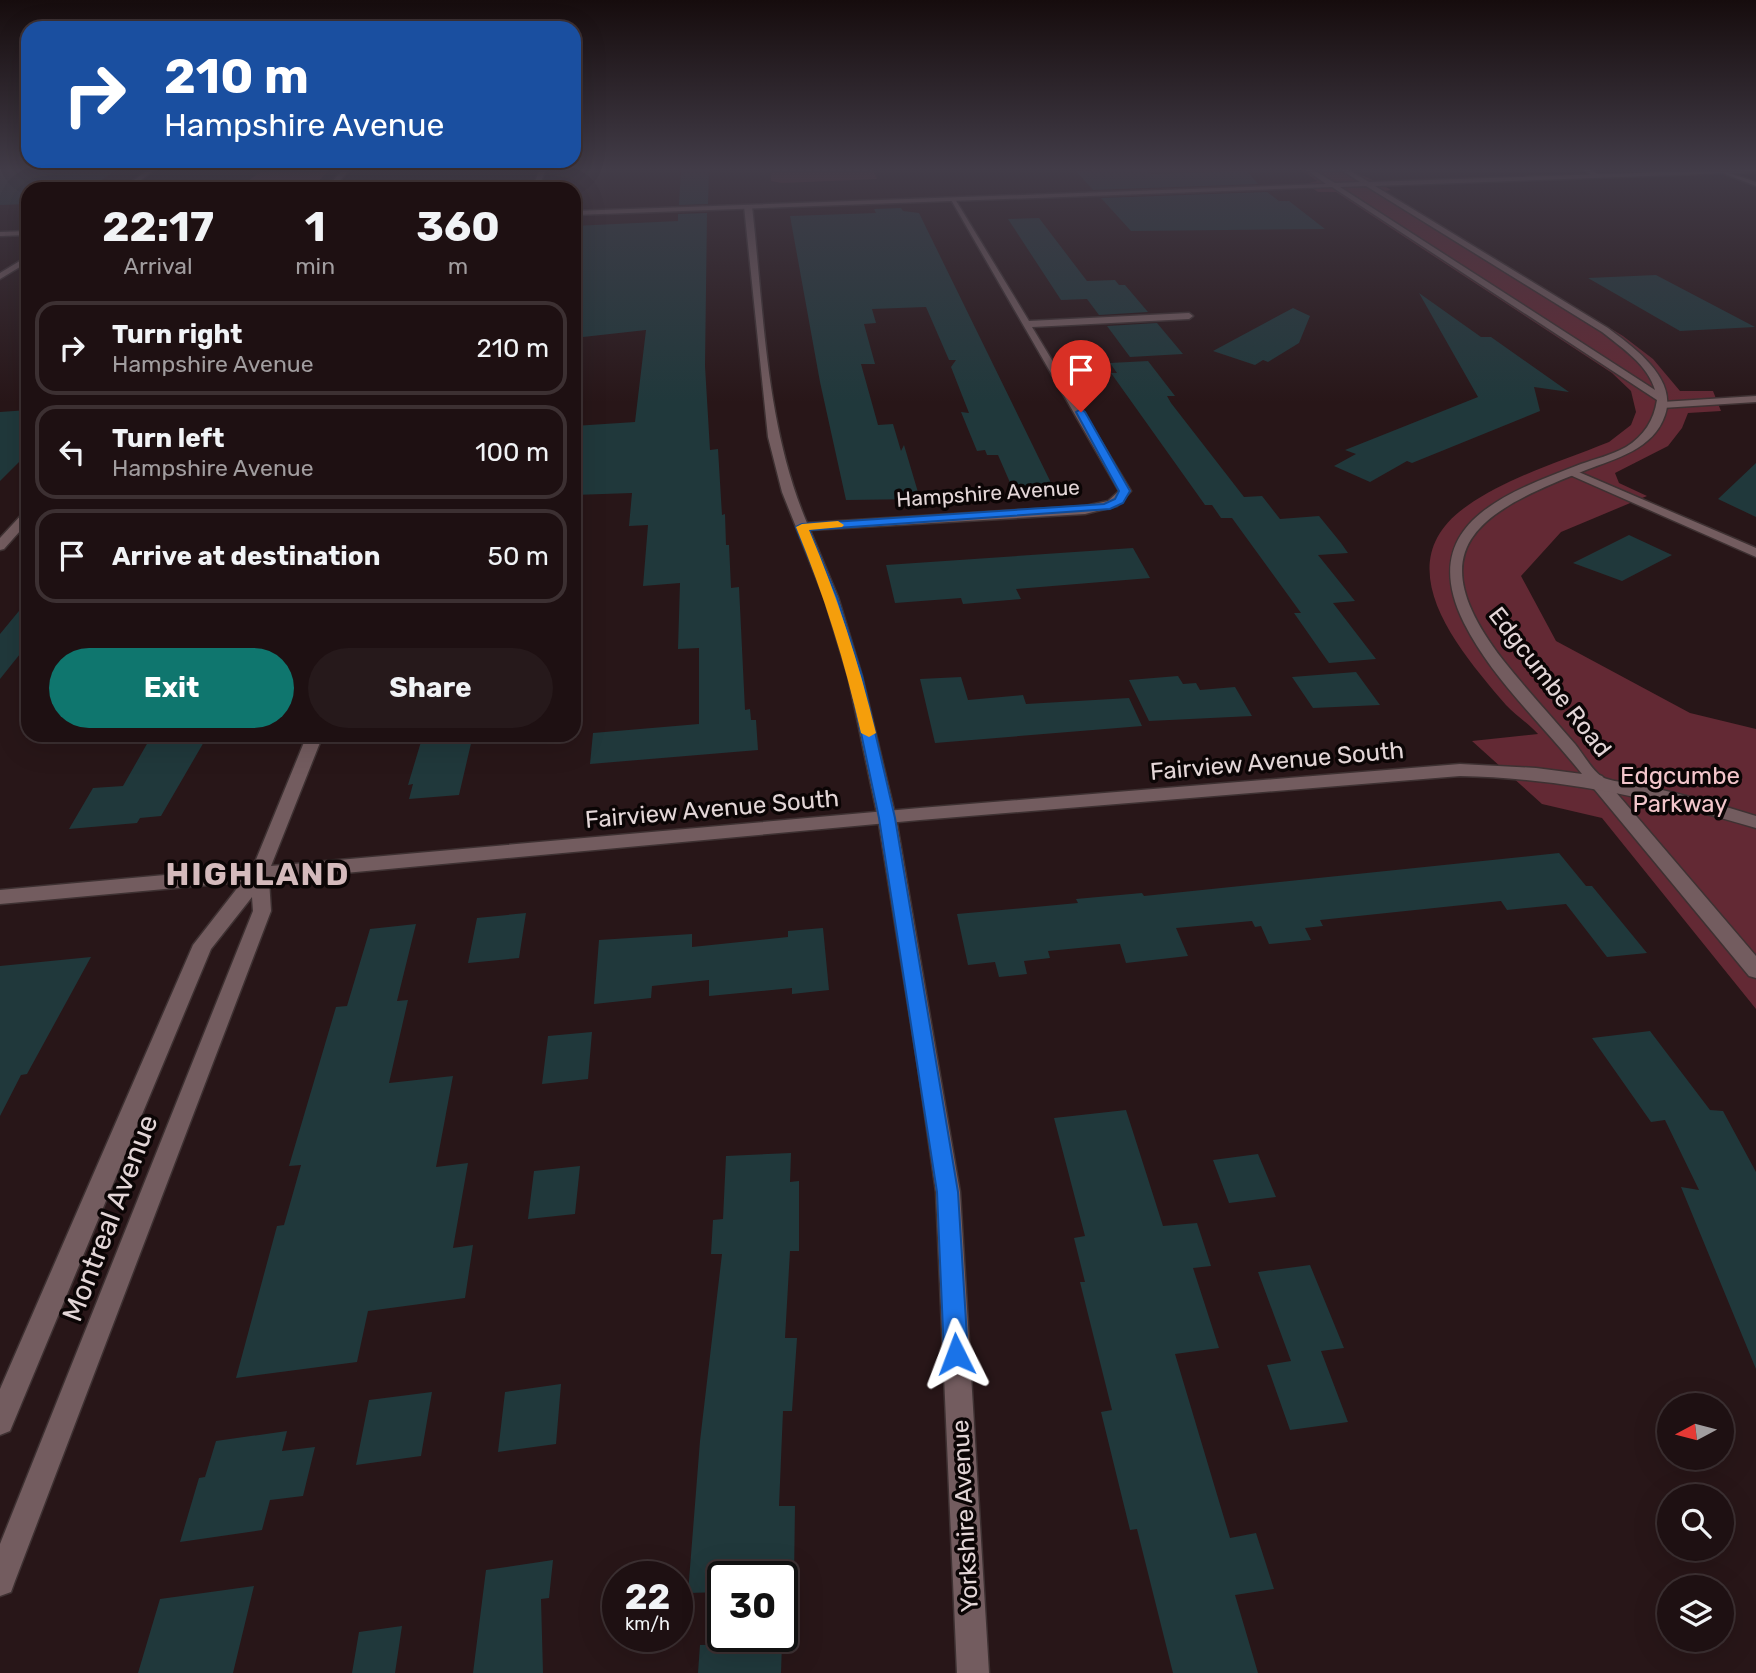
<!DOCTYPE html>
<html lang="en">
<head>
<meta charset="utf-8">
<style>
  body { margin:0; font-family:Rubik,sans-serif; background:#26191b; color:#f1f3f6; height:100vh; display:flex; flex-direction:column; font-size:26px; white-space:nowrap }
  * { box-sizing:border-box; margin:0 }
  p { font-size:23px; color:#a19d9f }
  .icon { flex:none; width:38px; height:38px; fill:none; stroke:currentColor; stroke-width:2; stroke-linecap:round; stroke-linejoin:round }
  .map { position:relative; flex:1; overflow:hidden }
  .drawer { position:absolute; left:21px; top:182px; width:560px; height:560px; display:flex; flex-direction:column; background:#1e1012; border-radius:21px; box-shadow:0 7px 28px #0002,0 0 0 2px #3c3032 }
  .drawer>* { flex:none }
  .guide { position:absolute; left:21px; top:21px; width:560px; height:147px; border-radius:21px; box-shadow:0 7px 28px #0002,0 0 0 2px #3c3032; background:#1a4fa0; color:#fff; overflow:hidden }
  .needle { width:46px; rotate:263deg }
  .buttons { position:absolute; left:1657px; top:1393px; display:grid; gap:14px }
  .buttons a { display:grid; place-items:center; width:77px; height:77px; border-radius:50%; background:#1e1012; box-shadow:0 7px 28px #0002,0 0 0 2px #3c3032; font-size:35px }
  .speed { position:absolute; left:602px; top:1561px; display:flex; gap:14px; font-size:35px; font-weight:700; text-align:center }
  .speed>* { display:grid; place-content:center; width:91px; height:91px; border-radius:50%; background:#1e1012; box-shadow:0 7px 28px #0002,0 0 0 2px #3c3032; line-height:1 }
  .speed small { font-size:18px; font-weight:400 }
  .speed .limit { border:4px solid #111; border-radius:10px; background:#fff; color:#111 }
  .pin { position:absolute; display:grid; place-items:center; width:60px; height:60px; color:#fff; margin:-72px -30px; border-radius:50% 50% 50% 0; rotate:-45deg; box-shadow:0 0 7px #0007 }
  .pin .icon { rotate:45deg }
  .me { position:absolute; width:77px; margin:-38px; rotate:357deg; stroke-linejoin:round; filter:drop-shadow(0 0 5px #0008) }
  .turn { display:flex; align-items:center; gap:24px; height:147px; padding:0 28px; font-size:32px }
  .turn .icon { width:91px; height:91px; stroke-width:2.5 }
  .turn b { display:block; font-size:49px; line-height:60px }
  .eta { display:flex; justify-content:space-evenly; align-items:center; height:119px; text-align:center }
  .eta b { font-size:42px; font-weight:700; line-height:49px }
  .action { display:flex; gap:14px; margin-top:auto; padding:14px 28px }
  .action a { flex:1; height:80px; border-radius:42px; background:#0f766e; color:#fff; font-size:28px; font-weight:700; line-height:80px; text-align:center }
  .action a+a { background:#26191b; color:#f1f3f6 }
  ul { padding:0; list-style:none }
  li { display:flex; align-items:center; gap:21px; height:94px; margin:0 14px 10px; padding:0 14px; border:4px solid #3c3032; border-radius:21px }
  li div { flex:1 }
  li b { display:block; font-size:26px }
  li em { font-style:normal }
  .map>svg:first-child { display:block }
  .green { fill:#632934 }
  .building { fill:#20383b }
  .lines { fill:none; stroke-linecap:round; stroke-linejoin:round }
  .minor-casing { stroke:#3e3132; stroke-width:3 }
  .tertiary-casing { stroke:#3e3132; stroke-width:3 }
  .minor { fill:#735c5f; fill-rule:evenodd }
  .tertiary { fill:#735c5f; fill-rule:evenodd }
  .route { fill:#1a73e8; stroke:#114b97; stroke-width:2 }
  .slow { fill:#f59e0b }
  .labels { text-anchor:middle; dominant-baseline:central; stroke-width:7; stroke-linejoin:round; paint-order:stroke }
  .far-street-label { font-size:21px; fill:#e3d6d7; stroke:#0b0505 }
  .street-label { font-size:24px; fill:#e3d6d7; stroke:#0b0505 }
  .park-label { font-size:24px; fill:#f3c6cb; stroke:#0b0505 }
  .near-street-label { font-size:28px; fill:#e3d6d7; stroke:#0b0505 }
  .district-label { font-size:32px; font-weight:bold; letter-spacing:2px; fill:#d4babc; stroke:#0b0505 }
</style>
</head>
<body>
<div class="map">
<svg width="1756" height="1673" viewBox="0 0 1756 1673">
  <rect width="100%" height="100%" fill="#281618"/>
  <path class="green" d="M330 169 311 189H237L260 172Z
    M770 169H872L877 179 782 183 771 181Z
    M1300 169C1339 169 1357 169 1391 190L1385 191 1623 336 1653 359 1680 391H1713L1721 411 1688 413 1682 428 1668 446 1615 473 1619 483 1647 496 1561 532 1521 576 1556 641 1690 713 1756 729V1009L1602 818 1542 804 1472 741 1538 734C1528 723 1515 715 1506 705 1460 651 1383 564 1467 506 1508 477 1562 461 1609 442L1631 425 1636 412 1631 391 1612 373 1336 192H1318L1306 184 1317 181Z"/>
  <path class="building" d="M0 169H118L88 189H28V204L0 205Z
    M681 169H709L708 204 679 205Z
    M1146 169 1152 174 1247 171 1258 184 1093 190 1076 171Z
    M1267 192 1279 201H1289L1325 229 1131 231 1101 198Z
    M901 208 903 211 919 213 1055 491 1015 494 998 455H987L985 450 977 451 961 412 969 413 951 367 956 360H949L926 307 872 309 876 323 864 324 875 364H861L878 425 893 424 901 451 904 445 920 499 846 500 820 382 790 216 876 213 874 209Z
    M707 213 705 366 710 450 718 449 722 515 725 514 726 545H729L731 588 739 587 745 710 750 709 751 720H756L758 750 590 764 593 733 699 724V648L678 649 680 583 643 586 648 525 629 526 632 493 574 495V426L635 422 646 330 574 338V226L678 221V214Z
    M1039 218 1087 281 1115 280 1119 285H1125L1148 312 1099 315 1087 299 1061 300 1008 219Z
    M1656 275 1755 327 1680 331 1588 278Z
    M1419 293 1481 337H1491L1569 392 1534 387 1540 411 1412 463 1407 461 1370 482 1334 466 1356 454 1345 450 1478 397Z
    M1293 308 1310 316 1299 343 1268 362 1263 360 1255 365 1213 351Z
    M1157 323 1183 354 1130 357 1107 326Z
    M1148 361 1175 396H1167L1171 403 1244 497 1262 496 1280 519 1319 516 1341 543 1348 553 1318 555 1355 601 1333 603 1376 659 1329 663 1294 613H1301L1232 518H1221L1212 505H1205L1111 373H1117L1110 363Z
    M28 410V453L0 481V412Z
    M1756 463V517L1718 499Z
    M1629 535 1672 555 1622 581 1573 563Z
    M1133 548 1150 578 1016 589 1021 599 963 604 961 598 895 603 886 565Z
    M28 600V644L0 679V634Z
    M1356 672 1380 705 1313 708 1292 677Z
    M1178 676 1183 684 1196 683 1200 690 1235 687 1252 716 1149 721 1129 680Z
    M961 677 968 700 1023 695 1026 704 1129 698 1142 726 935 743 920 679Z
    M152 735H208L161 816 140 818 137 823 69 829 93 788 123 786Z
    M423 735H473L459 795 409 799 413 784 408 785Z
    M1559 853 1586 886H1592L1647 953 1607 957 1566 904 1507 910 1501 901 1320 920 1323 926 1305 928 1311 940 1269 944 1261 926 1255 927 1252 921 1176 928 1188 956 1126 963 1120 944 1048 951 1050 958 1024 961 1027 974 999 977 995 962 968 965 957 914 1078 903 1076 899 1142 893 1144 896Z
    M526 913 519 958 468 963 477 918Z
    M416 924 397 1001 408 1000 389 1083 453 1076 436 1167 468 1163 453 1248 473 1245 465 1298 368 1311 357 1362 236 1378 277 1226 284 1225 301 1165 289 1166 336 1007 347 1006 370 929Z
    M823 928 829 990 792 994V988L709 996V980L652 986 651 998 594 1004 599 940 692 934V947L788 937V931Z
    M91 957 27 1074 21 1075 0 1116V966Z
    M1650 1031 1710 1110 1723 1111 1756 1172V1369L1681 1187 1699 1190 1665 1120 1651 1122 1592 1038Z
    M592 1032 588 1079 542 1084 548 1036Z
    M1126 1110 1163 1226 1197 1223 1211 1266 1193 1268 1219 1348 1175 1354 1230 1538 1256 1533 1274 1589 1235 1595 1258 1673H1173L1137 1529 1130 1530 1101 1412 1112 1410 1080 1282H1085L1074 1238 1085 1236 1054 1118Z
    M791 1153 790 1182 799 1181V1251H790L785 1338H797L792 1411H783L779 1506H795L794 1577H723V1592L688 1593 700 1441 722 1254H711L713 1220 723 1219 726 1156Z
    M1258 1154 1276 1197 1229 1203 1213 1160Z
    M580 1166 575 1214 528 1219 534 1171Z
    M1310 1265 1344 1348 1321 1351 1348 1422 1290 1430 1267 1365 1291 1361 1258 1272Z
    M561 1384 556 1444 498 1452 505 1392Z
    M432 1392 421 1456 356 1465 369 1400Z
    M287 1431 282 1451 315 1447 303 1496 270 1500 262 1530 180 1542 199 1478 205 1477 216 1441Z
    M553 1560 549 1598 541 1599 543 1673H473L486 1570Z
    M254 1586 233 1673H138L160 1599Z
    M402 1626 395 1673H352L359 1632Z
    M782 1643 781 1673H698L700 1645Z"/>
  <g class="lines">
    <g class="minor-casing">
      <path id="minor" d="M149 169H156L129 189H122Z
        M343 169H350L333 189H326Z
        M1580 169H1588L1600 175 1595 176Z
        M1720 170 1756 182V186L1720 172Z
        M950 198 955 199 1029 321 1189 313 1193 316 1189 319 1032 327 1131 491 1117 506 1085 514 810 530 838 597 862 676 896 818 960 1192 989 1673H957L936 1192 918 1067 878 818 848 676 824 597 782 492 768 437 744 206H752C764 312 765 424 807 523L1085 506 1108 501 1119 491Z
        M28 231V235L0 236V232Z
        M28 256V262L0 279V273Z
        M1756 396V402L1662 408 1657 405 1662 402Z
        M1574 470 1756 548V557L1570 475 1568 473Z
        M28 511V522L4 549 0 550V538L24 512Z
        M1596 774 1602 776 1756 956V978L1749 976 1590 784 1588 780Z"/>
    </g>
    <g class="tertiary-casing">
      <path id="tertiary" d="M540 169H546L538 189H532Z
        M1305 169H1312L1335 183 1360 182 1340 169H1347L1369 182 1756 169V172L1375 186 1608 328C1633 347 1678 378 1665 415 1654 449 1615 459 1586 470 1479 512 1416 547 1503 660 1526 689 1551 716 1575 744 1583 754 1592 770 1602 777 1611 782 1638 784 1649 787 1685 795 1721 805 1756 816V828C1658 799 1562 778 1460 776L920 820 269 880 271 911 15 1581 11 1592 0 1596V1544L253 911 252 897 211 949 10 1431 0 1435V1389L193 945 242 882 0 904V890L253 867 307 735H323L271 866 920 808 1460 764 1536 768 1582 774C1543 725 1492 679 1464 623 1415 524 1506 493 1581 464 1595 459 1612 455 1626 447 1644 436 1654 420 1657 400L1332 187 574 215V211L1326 184ZM1366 186 1602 332C1621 347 1648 365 1655 390L1340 187Z"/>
    </g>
    <use href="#minor" class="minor"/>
    <use href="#tertiary" class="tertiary"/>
  </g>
  <linearGradient id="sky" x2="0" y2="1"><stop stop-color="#160c0d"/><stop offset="0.42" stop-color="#423c48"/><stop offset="1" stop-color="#423c48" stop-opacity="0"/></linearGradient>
  <rect width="1756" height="403" fill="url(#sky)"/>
  <path class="route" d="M1081 409 1085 412 1130 491 1123 503 1110 509 809 530 837 597 862 676 895 818 958 1192 968 1354 964 1363 956 1366 948 1363 944 1354 937 1192 879 818 849 676 825 597 796 527 802 524 1104 504 1115 499 1119 491 1076 412Z"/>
  <path class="slow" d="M838 521 844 525 842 527 809 530C837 596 859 663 876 733L869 737 861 733C845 662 824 595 796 527L802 524Z"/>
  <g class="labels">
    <g class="far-street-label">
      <text transform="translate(988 493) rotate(-4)">Hampshire Avenue</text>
    </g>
    <g class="street-label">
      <text transform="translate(1550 682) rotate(52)">Edgcumbe Road</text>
      <text transform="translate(1277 761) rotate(-5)">Fairview Avenue South</text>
      <text transform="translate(712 809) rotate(-5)">Fairview Avenue South</text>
      <text transform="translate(965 1516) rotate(-93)">Yorkshire Avenue</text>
    </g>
    <g class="park-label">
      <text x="1680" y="776">Edgcumbe<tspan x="1680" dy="28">Parkway</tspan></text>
    </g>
    <g class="near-street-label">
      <text transform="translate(110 1218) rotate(-69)">Montreal Avenue</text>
    </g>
    <g class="district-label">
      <text x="258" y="874">HIGHLAND</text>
    </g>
  </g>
</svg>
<div class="buttons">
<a><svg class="needle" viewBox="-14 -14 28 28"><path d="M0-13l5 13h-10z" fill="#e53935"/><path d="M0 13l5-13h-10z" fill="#a19d9f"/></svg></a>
<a><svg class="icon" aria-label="search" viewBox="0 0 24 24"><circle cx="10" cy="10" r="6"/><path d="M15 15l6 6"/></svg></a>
<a><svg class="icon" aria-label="layers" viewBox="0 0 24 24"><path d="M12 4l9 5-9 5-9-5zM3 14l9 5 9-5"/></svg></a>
</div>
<div class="speed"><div>22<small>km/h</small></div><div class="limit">30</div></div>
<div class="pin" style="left:1081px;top:412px;background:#d93025"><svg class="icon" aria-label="arrive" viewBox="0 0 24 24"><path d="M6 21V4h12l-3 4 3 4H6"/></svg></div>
<svg class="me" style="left:956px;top:1354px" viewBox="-20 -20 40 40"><path d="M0-17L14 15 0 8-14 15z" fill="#1a73e8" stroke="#fff" stroke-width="4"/></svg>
<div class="guide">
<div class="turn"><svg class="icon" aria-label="right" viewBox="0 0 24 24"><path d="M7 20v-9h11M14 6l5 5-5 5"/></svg><div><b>210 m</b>Hampshire Avenue</div></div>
</div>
<section class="drawer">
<div class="eta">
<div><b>22:17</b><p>Arrival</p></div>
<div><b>1</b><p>min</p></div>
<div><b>360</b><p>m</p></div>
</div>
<ul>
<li><svg class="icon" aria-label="right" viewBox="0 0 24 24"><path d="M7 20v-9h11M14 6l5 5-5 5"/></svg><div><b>Turn right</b><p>Hampshire Avenue</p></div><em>210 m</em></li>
<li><svg class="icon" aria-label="left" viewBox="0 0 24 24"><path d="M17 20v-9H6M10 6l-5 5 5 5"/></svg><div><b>Turn left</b><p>Hampshire Avenue</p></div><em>100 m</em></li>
<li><svg class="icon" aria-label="arrive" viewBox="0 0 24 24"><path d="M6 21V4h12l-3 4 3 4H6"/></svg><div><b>Arrive at destination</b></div><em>50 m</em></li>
</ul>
<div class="action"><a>Exit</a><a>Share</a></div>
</section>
</div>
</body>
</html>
